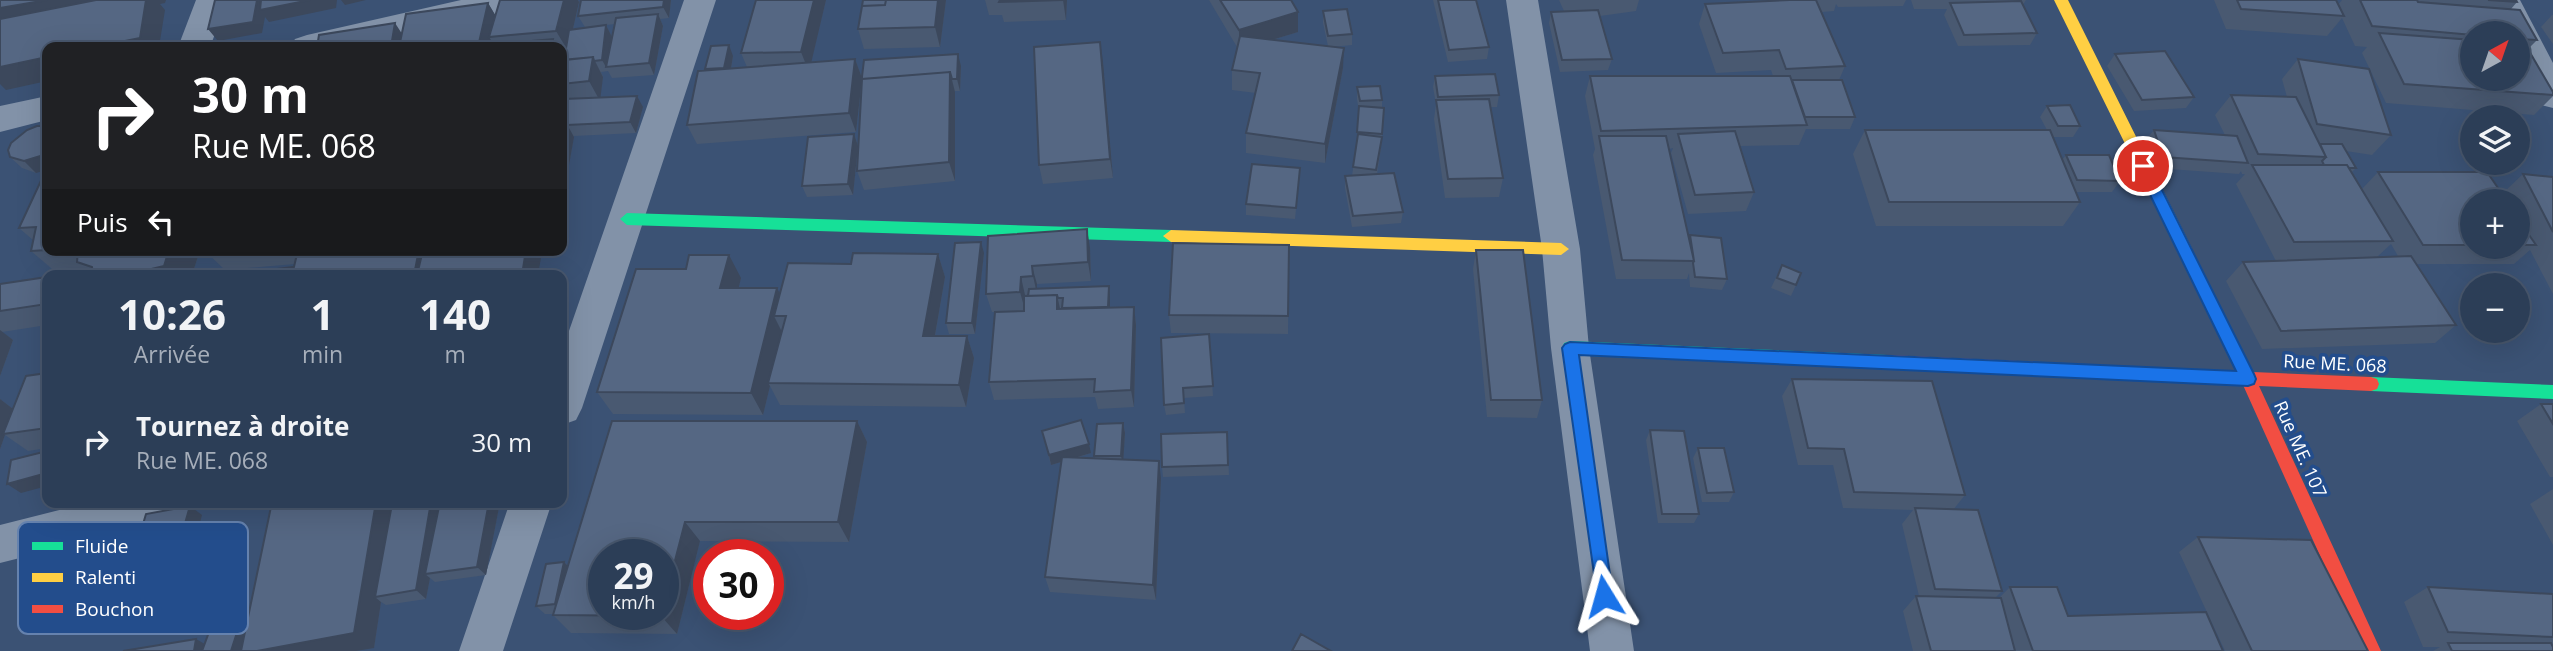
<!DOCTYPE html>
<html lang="fr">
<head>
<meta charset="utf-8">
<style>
  body { margin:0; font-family:"Open Sans",sans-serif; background:#34455d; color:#f1f3f6; height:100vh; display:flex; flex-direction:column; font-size:26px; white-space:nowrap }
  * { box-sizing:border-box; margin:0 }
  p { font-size:23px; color:#a6aeba }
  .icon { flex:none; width:38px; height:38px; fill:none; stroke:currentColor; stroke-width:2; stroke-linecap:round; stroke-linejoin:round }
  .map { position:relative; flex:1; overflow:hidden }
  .side { position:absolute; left:42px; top:270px; width:525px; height:238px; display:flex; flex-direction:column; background:#2c3e57; border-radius:14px; box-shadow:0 7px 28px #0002,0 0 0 2px #48576d }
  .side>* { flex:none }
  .top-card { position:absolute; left:42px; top:42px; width:525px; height:214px; border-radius:14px; box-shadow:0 7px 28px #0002,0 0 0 2px #48576d; background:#202124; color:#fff; overflow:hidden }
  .needle { width:46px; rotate:40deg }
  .fabs { position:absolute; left:2460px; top:21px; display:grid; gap:14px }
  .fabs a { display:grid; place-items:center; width:70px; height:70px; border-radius:50%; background:#2c3e57; box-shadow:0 7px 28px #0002,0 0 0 2px #48576d; font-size:35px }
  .speed { position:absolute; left:588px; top:539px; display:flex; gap:14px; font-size:35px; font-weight:700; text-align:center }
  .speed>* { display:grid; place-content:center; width:91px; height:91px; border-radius:50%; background:#2c3e57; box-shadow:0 7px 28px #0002,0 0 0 2px #48576d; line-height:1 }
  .speed small { font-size:18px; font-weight:400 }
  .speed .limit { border:10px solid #d22; background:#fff; color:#111 }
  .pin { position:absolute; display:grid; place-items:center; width:60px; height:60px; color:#fff; margin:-30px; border:4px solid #fff; border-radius:50%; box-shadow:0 2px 7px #0007 }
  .me { position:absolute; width:77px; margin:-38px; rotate:352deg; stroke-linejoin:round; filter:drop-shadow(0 0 5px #0008) }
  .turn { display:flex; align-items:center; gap:24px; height:147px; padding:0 35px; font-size:32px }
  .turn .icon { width:91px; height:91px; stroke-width:2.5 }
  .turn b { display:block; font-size:49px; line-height:60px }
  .then { display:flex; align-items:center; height:66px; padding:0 35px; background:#0003; gap:14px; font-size:26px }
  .eta { display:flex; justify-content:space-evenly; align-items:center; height:119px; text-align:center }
  .eta b { font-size:42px; font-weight:700; line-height:49px }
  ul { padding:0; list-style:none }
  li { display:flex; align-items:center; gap:21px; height:105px; padding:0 35px }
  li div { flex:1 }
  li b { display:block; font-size:26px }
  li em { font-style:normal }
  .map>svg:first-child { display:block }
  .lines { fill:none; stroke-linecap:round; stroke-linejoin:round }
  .street { fill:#8292a8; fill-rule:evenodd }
  .fast { fill:#16e098; fill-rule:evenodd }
  .slow { fill:#ffcf43; fill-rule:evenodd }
  .jam { fill:#f24e42; fill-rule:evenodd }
  .wall { fill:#495971; fill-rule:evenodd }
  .shaded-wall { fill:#3c485c }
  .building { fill:#556783; stroke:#3c485c; stroke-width:2 }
  .route { fill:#1a73e8; stroke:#114b97; stroke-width:2 }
  .labels { text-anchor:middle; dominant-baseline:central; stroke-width:7; stroke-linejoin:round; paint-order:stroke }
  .street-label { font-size:18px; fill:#fff; stroke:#234d8c }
  .key { fill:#234d8c; stroke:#6582ae; stroke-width:2 }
  .key-label { font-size:19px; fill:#fff }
</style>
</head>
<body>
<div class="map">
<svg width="2553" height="651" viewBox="0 0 2553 651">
  <rect width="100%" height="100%" fill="#3b5274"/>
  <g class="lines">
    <path class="street" d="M196 0H228L210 47H178Z
      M461 0H525L520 8 509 11 356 47H290L295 39 307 35Z
      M684 0H716L582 408 576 420 562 425V351Z
      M1506 0H1538L1580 249 1589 348 1634 651H1590L1551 348 1542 249Z
      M2488 0H2520L2553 63V108L2541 105 2518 61V33H2505Z
      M47 96V120L0 132V106Z
      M91 502H188L182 515 167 521 0 563V525Z
      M510 502H552L503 651H459Z"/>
    <path class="fast" d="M627 213 1171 230 1179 236 1171 242 627 225 620 219Z
      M1570 341 1887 355 1893 357 1895 362 1893 367 1887 369 1570 355 1564 353 1562 348 1564 343Z
      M2371 377 2553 385V399L2371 391 2365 389 2363 384 2365 379Z"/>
    <path class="slow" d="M2054 0H2068L2192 249 2189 253H2179Z
      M1171 230 1561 243 1569 249 1561 255 1171 242 1163 236Z"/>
    <path class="jam" d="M2184 243 2189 245 2253 372 2371 377 2377 379 2379 384 2377 389 2371 391 2259 386 2381 651H2363L2243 385 1887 369 1881 367 1879 362 1881 357 1887 355 2236 371 2176 249Z"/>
  </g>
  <path class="wall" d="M500 0H578L579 2 573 29 585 27 578 16 671 0 669 18 660 19 663 26 654 75 612 78 608 71 601 72 603 77 600 97 643 107 636 133 574 136 567 176H562V54L564 59 566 51 562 52V47H317L402 34 488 3 495 15ZM615 24 612 37 606 25Z
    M826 0 811 62 855 59 862 78 961 66 960 91H955V181L864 190 857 171 862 80 856 132 697 144 687 125 706 70 705 69 733 56 731 68 747 67 741 53Z
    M863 0H946L940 47 864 49 858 29Z
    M985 0H1067L1066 20 1004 22 1002 15H989Z
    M1209 0H1291L1298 32 1272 40 1328 46 1323 23V11L1352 34V45L1332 47 1343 68 1325 163 1246 153V133L1256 93 1232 90V70L1237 47Z
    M1433 0H1476L1489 47 1487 59 1448 62Z
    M1559 0H1639L1636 11 1600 16 1612 59 1608 70 1560 72 1549 23 1551 12 1564 11Z
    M1770 0H1906L1903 6 1838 7 1836 4 1834 11 1822 12 1845 66 1839 80 1855 117 1850 129H1806L1799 145 1740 146 1754 192 1746 211 1688 214 1671 153 1673 148 1669 149 1689 238 1690 235 1727 279 1722 290 1690 287 1689 273 1687 279H1616L1593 155 1595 149 1585 96 1590 76H1773L1771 70 1716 73 1699 24 1705 4 1771 1Z
    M1911 0H2026L2023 5 2037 33 2030 45 1958 46 1944 15 1947 9H1914Z
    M2214 0H2336L2338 5 2342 0H2516L2517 2 2511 9 2537 40 2528 49 2553 92V96L2534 115 2386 103 2362 53 2367 47 2355 46 2342 18 2327 36 2226 29ZM2473 33H2518V79H2473Z
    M2552 15H2553V44L2541 27Z
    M2115 54 2194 97 2186 108 2134 111 2107 66Z
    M2298 59 2391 135 2372 155 2346 151 2356 168 2352 172 2362 189 2378 172 2502 194 2523 174 2553 177V294L2530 250 2514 264H2417L2456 325 2435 343 2262 349 2226 281 2243 262 2276 261 2236 184 2245 174H2242L2241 171 2239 174 2155 168 2145 141 2154 130 2225 135 2215 115 2231 95 2287 97 2282 79ZM2473 201H2518V247H2473ZM2391 244 2398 256 2377 257Z
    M1103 62 1113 178 1043 184 1039 165Z
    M1435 76 1499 95 1497 107H1490L1503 178 1499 197 1445 198 1434 119 1436 104 1433 87Z
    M1357 87 1382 100V108H1384L1381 148 1377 174 1403 212 1401 223 1352 227 1345 188V176H1352L1357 143 1359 111 1357 99Z
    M2047 106 2080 126 2073 137H2053L2062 160 2066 155 2120 181 2112 192H2076L2080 202 2063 226H1876L1853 154 1865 130H2047L2040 117Z
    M47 126 36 173 22 168 10 157Z
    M854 134 858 146 853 195 807 197 802 186Z
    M47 171V250H200L192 275H92L89 272 85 273 87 275H63L71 274H58L31 251 33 240 19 228Z
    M1299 179 1295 219 1246 215V204Z
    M988 236 1090 248 1091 281 1037 284V288L1110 297V307H1134L1136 325 1134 407 1098 409 1095 397 994 400 989 382 995 312H992L986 294Z
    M1289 245 1288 334 1171 333 1169 315Z
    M206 250H541L542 252 294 267 295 264 225 270 206 252Z
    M1476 250 1542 400 1537 418 1487 417 1473 269Z
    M984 253 975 334H949L946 323Z
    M938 254 945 277 935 336H967L974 358 966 407 780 405 770 386 763 415 613 414 597 392 741 278 738 288 780 294 851 264Z
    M1782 265 1796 285 1791 296 1771 288Z
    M47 277V325L2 332 13 340 0 376V284Z
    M1209 334 1213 396 1184 398 1185 413 1166 415 1164 405Z
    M47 373V448L28 451 5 435 0 449V399L13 409Z
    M1792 379 1965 495 1953 510 2002 591 1995 598H1999L2010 587 2068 616 2223 651H1913L1903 611 1916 596H1919L1902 524 1913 510 1843 508 1833 465H1798L1782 396Z
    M2541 404H2553V477H2550L2517 421Z
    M857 421 867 442 849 542 700 541 677 634 571 633 553 615V614H545L536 606 564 562 568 566Z
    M1123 423 1125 433 1123 460 1161 478 1156 600 1050 592 1045 577 1061 462 1051 465 1042 431 1091 453 1076 458H1095L1094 456Z
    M1650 430 1699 514 1694 523H1658L1646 440Z
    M1227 432 1229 475 1163 477 1162 467Z
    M1698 448 1734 492 1729 502H1702L1693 458Z
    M2553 489V545L2530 504Z
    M405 502H436L439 505 440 502H500L486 575 435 582 430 578 426 599 386 605 381 602 374 648 205 644 241 620 247 624 396 504Z
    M2198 537 2368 651H2225L2179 552Z
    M2428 587 2553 594V651H2433L2440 647H2423L2404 602Z"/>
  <path class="shaded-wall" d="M47 0H166L165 3 160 4 165 10 159 47H95L0 31V8Z
    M257 0H337L336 8 269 22 265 17 262 33 218 41 208 29Z
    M341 0H366L345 5Z
    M564 0H578L579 2 568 51 556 31Z
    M664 0H671L669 18 663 7Z
    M814 0H826L809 72 801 52Z
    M938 0H946L940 47 935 27Z
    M1063 0H1067L1066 20Z
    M488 3 500 23 489 37 495 46V47H478Z
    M1298 12V32L1239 50V30Z
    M658 14 663 26 654 75 649 63Z
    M395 23 408 43V47H391Z
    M606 25 612 37 606 67 602 60Z
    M553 39 558 47H551Z
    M1100 42 1103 62 1113 178 1110 159Z
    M729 45 733 56 729 80 724 68Z
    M1344 48 1343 68 1325 163V144Z
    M958 54 961 66 960 91 957 79Z
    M47 57V81L6 90 0 84V67Z
    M593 57 603 77 600 101 589 81Z
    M855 59 862 78 856 132 849 113Z
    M950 72 955 92V181L949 162Z
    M637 96 643 107 636 133 630 122Z
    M563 117 574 137 567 176 562 167Z
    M854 134 858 146 853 195 848 184Z
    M47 154V170L36 173 24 161Z
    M1087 229 1090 248 1091 281 1088 262Z
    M981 242 984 253 975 334 972 323Z
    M169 250H200L192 275H126Z
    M419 250H438L433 275H414Z
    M526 250H541L542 252 538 275H522Z
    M938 254 945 277 931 358 923 336Z
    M729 255 741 278 733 311 720 288Z
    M1032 266 1037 284V294L1033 276Z
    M1021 277 1025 295V310L1020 292Z
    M1109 286 1110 297V319L1108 308Z
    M777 288 789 311 786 316H774L783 334 768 383 770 386 763 415 751 393Z
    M1057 295 1061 313 1057 309Z
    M1134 307 1136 325 1134 407 1131 390Z
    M0 330 13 340 0 376Z
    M967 336 974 358 966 407 959 385Z
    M0 399 13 409 3 434 5 435 0 449Z
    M857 421 867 442 849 542 838 522Z
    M1123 423 1125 433 1123 465 1121 456Z
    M1089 444 1091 453 1051 465 1049 455Z
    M1159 461 1161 478 1156 600 1153 585Z
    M47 473V486L21 493 7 484Z
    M376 502H397L382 596 375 597 381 602 374 648 356 651H257Z
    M431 502H436L441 507 425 574 430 578 426 599 416 590Z
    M489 502H500L486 575 477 567Z
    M190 506 202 515 189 564 145 572 131 564Z
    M685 522 700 541 677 634 661 616V614H663V607Z
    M564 562 573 571 564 613 555 604Z
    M241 620 254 628 246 651H231Z
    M196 639 210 647 209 651H194Z"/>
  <path class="building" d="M0 0H47L0 8Z
    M96 0H146L140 38 95 47H47V57L0 67V19Z
    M215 0H257L253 22 208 29Z
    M261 0H310L260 10Z
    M500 0H564L556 31 489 37Z
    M581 0H664L663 7 578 16Z
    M756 0H814L801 52 741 53Z
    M863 0H886L885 5 862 6 861 12Z
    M886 0H938L935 27 858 29 862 6 885 5Z
    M1000 0H1063L999 2Z
    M1220 0H1291L1298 12 1239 30Z
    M1438 0H1476L1489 47 1449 50Z
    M1790 0H1816L1845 66 1786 69 1779 50 1723 53 1705 4Z
    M2237 0H2336L2344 16 2241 9Z
    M2360 0H2417L2418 2 2520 10 2537 40 2518 39V33H2473V35L2372 26Z
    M2488 0H2516L2517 2Z
    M2021 1 2037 33 1964 35 1950 3Z
    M488 3 478 47H399L406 14Z
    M1347 9 1352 34 1328 36 1323 11Z
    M1598 10 1612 59 1562 60 1551 12Z
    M658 14 649 63 606 67 616 18Z
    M395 23 391 47H317L319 35Z
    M606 25 602 60 594 61 593 57 564 60 569 30Z
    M2379 33 2473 40V79H2518V43L2525 44 2553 92V95L2404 84Z
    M1240 36 1344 48 1325 144 1246 133 1260 73 1232 70Z
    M553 39 551 47H485V45Z
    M1100 42 1110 159 1039 165 1034 47Z
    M729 45 724 68 705 69 711 46Z
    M2165 51 2194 97 2142 100 2115 54Z
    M958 54 957 79H952L950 72 862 79 861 85 864 60Z
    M593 57 589 81 562 84V60Z
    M855 59 849 113 687 125 698 71Z
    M2298 59 2369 69 2391 135 2317 124Z
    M950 72 949 162 857 171 862 79Z
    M1495 74 1499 95 1438 97 1435 76Z
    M1590 76H1790L1807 125 1601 131Z
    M1792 80H1842L1855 117H1805Z
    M1380 86 1382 100 1360 101 1357 87Z
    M2231 95 2296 97 2326 157 2258 154Z
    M637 96 630 122 567 125 562 117V107L564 99Z
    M1489 99 1503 178 1448 179 1436 100Z
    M2070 105 2080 126H2058L2047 106Z
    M1359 106 1384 108 1382 134 1357 132Z
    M37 126H47V154L24 161 10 157 8 150 11 143 27 130Z
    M1865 130H2050L2080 202H1889Z
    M2154 130 2237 136 2248 163 2163 157Z
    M1735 131 1754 192 1695 195 1678 134Z
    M854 134 848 184 802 186 808 137Z
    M1358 134 1382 137 1376 170 1353 167Z
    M1599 136H1666L1694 261 1622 260Z
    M2320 144H2342L2356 168H2349L2347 165H2324L2322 161 2326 157Z
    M2066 155H2109L2120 181 2077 180Z
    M1252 164 1300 168 1296 208 1246 204Z
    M2252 165H2347L2393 241 2294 242Z
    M47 171V250L31 251 36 227 19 228 45 172Z
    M2378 172H2487L2507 201H2473V245H2423Z
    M1394 173 1403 212 1353 216 1345 176Z
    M2523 174 2553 177V232Z
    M2518 219 2536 245H2518Z
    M1087 229 1088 262 1032 266 1033 276 1021 277 1020 292 986 294 988 236Z
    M1690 235 1721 238 1727 279 1695 277 1693 263 1694 261Z
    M981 242 972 323H946L955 243Z
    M1173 243 1289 245 1288 316 1169 315Z
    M78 250H169L164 266 126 275H93L92 267 77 262Z
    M298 250H419L414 275H292Z
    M423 250H526L522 275H417Z
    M1476 250H1523L1542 400H1491Z
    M853 253 938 254 923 336H967L959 385 768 383 786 316H774L788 263 851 264Z
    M689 255H729L720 288H777L751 393 597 392 636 269H686Z
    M2411 256 2456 325 2281 331 2243 262Z
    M1782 265 1801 273 1796 285 1777 278Z
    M293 267 291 275H230Z
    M84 272 83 275H63Z
    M47 277V304L0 311V284Z
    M1109 286 1108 307 1062 308 1063 298H1058L1057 295 1028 296 1029 289Z
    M1057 295V309L1134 307 1131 390 1094 392 1095 379 989 382 995 312 1024 311V296Z
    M1209 334 1213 386 1183 388 1184 403 1164 405 1161 338Z
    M47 373V428L3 434 26 376Z
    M1792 379 1932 381 1965 495 1854 492 1844 449 1808 448Z
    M2541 404H2553V424Z
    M1081 420 1089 444 1049 455 1042 431Z
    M612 421H857L838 522H685L663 607V555H604V614H661V616L553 615Z
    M1123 423 1121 456H1094L1097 424Z
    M1650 430 1684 431 1699 514H1662Z
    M1227 432 1228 465 1162 467 1161 434Z
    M1698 448H1724L1734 492 1707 493Z
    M47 451V473L7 484 11 460Z
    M1062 457 1159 461 1153 585 1045 577Z
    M272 502H376L354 633 257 651H241Z
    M405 502H431L416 590 375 597 392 504Z
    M440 502H489L477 567 425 574Z
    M190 506 176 555 131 564 146 514Z
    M1915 508 1978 510 2002 591 1935 589Z
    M2198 537 2311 540 2368 651H2252Z
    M564 562 555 604 536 606 546 564Z
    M2010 587H2057L2068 616 2206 612 2223 651H2033Z
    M2428 587 2553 594V637L2448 632Z
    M1916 596 2001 598 2015 651H1931Z
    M241 620 231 651H202L212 624Z
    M1301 634 1331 651H1292Z
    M196 639 194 651H123Z
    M2448 643H2551L2553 647V651H2452Z"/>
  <path class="route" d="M2143 160 2150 166 2254 374 2256 379 2254 384 2248 386 1579 355 1613 596 1611 602 1604 604 1598 602 1562 348 1565 344 1570 342 2236 371 2136 166Z"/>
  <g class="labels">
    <g class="street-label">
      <text transform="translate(2335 363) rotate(3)">Rue ME. 068</text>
      <text transform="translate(2301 449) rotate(66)">Rue ME. 107</text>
    </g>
  </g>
  <rect x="18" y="522" width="230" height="112" rx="10" class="key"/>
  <rect x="32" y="542" width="31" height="8" fill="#16e098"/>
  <rect x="32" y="573" width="31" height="9" fill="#ffcf43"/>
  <rect x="32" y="605" width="31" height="8" fill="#f24e42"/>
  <g class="key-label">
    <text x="75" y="553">Fluide</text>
    <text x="75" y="584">Ralenti</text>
    <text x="75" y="616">Bouchon</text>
  </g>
</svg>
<div class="fabs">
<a><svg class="needle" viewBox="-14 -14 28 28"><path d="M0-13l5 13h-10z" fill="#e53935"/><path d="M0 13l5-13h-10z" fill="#a6aeba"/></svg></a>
<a><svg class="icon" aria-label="layers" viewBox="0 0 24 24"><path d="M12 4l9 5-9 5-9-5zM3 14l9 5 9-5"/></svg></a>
<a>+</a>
<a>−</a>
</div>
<div class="speed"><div>29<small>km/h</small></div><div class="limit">30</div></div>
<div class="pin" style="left:2143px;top:166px;background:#d93025"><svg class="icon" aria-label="arrive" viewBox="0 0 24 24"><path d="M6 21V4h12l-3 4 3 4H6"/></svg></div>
<svg class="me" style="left:1604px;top:596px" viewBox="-20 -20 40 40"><path d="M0-17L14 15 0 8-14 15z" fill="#1a73e8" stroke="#fff" stroke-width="4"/></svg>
<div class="top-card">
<div class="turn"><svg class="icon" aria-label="right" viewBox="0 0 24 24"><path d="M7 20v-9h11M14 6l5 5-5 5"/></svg><div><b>30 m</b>Rue ME. 068</div></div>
<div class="then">Puis<svg class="icon" aria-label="left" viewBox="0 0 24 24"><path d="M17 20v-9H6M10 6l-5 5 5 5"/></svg></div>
</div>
<section class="side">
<div class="eta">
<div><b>10:26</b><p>Arrivée</p></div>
<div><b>1</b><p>min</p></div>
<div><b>140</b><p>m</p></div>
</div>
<ul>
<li><svg class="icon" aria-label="right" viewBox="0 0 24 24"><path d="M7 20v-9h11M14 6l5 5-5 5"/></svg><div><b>Tournez à droite</b><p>Rue ME. 068</p></div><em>30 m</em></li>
</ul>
</section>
</div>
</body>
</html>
